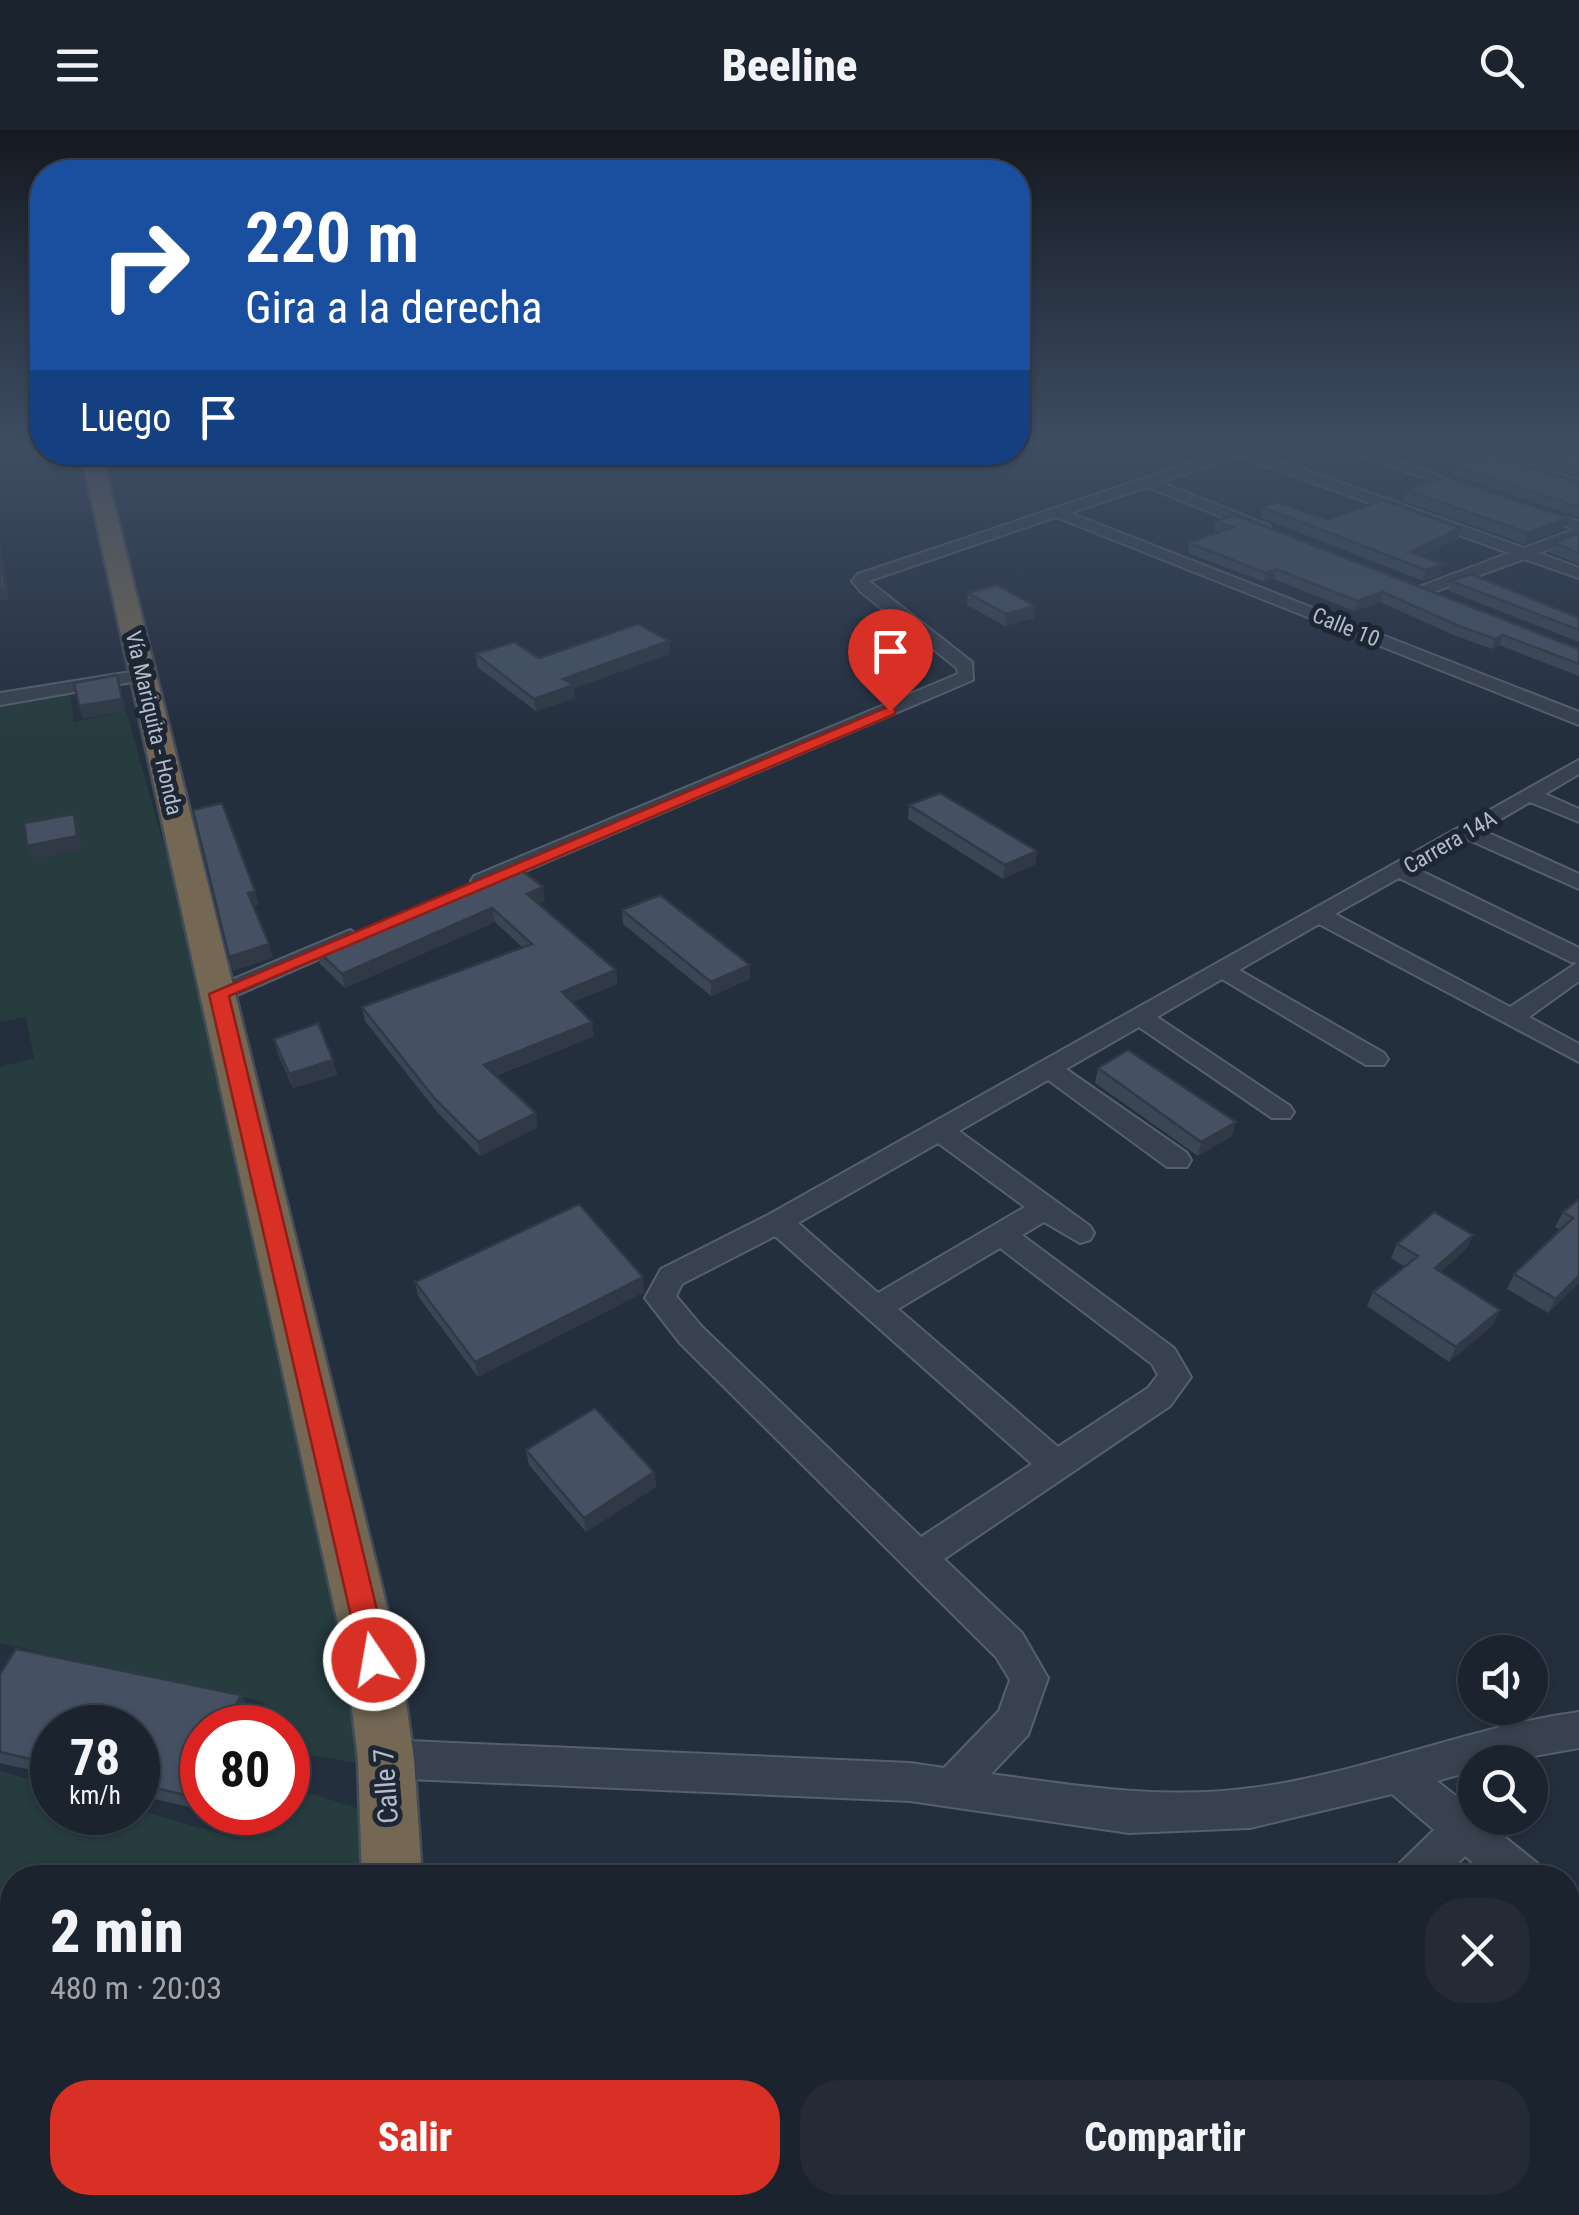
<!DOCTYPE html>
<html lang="es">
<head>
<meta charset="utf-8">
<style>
  body { margin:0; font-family:"Roboto Condensed",sans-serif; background:#242b36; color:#f1f3f6; height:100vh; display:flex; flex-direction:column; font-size:38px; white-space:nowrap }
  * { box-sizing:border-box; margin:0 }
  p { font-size:32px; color:#a0a4aa }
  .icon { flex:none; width:55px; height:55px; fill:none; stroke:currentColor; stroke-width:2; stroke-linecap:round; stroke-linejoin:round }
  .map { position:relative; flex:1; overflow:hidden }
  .sheet { position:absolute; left:0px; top:1735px; width:1580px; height:350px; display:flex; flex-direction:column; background:#1b232e; border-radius:40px 40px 0 0; box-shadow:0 2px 8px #0004,0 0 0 2px #39404a }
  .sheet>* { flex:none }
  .guide { position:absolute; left:30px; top:30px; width:1000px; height:305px; border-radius:40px; box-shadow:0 2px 8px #0004,0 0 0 2px #39404a; background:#1a4fa0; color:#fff; overflow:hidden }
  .fabs { position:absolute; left:1458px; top:1505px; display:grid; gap:20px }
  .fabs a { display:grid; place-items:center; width:90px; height:90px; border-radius:50%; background:#1b232e; box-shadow:0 2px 8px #0004,0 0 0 2px #39404a; font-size:50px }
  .speed { position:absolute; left:30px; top:1575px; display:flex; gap:20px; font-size:50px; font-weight:700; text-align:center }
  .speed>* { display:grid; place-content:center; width:130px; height:130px; border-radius:50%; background:#1b232e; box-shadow:0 2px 8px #0004,0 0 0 2px #39404a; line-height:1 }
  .speed small { font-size:25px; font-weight:400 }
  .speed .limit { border:15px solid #d22; background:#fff; color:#111 }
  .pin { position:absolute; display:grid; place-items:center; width:85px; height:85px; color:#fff; margin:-102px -42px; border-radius:50% 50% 50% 0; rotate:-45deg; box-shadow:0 0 10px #0007 }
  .pin .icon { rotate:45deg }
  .me { position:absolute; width:110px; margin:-55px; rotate:348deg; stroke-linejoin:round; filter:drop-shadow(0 0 8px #0008) }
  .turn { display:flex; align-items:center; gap:35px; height:210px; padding:0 50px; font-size:45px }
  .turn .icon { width:130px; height:130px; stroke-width:2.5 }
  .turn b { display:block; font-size:70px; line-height:85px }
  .then { display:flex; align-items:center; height:95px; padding:0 50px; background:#0003; gap:20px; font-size:38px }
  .round { display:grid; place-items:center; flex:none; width:105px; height:105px; border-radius:40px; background:#242b36 }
  .head { display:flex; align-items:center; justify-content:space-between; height:170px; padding:0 50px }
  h1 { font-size:60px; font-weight:800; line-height:75px }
  .action { display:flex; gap:20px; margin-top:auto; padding:20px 50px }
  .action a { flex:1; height:115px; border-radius:40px; background:#d93025; color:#fff; font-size:40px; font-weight:800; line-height:115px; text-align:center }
  .action a+a { background:#242b36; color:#f1f3f6 }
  header { display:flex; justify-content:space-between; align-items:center; height:130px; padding:0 50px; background:#1b232e; font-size:45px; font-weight:800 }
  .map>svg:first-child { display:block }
  .green { fill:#263c3f }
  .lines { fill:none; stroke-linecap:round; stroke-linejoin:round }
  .minor-casing { stroke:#565f6c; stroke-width:4 }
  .highway-casing { stroke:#434c59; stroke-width:5 }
  .path { stroke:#44595c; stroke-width:2.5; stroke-dasharray:4 4; stroke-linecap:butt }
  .minor { fill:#38414e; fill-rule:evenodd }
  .highway { fill:#746855; fill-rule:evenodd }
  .wall { fill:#3b4654 }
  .shaded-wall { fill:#303945 }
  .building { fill:#455162; stroke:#303945; stroke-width:2.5 }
  .route { fill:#d93025; stroke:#8d1f18; stroke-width:2.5 }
  .labels { text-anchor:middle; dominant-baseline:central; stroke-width:10; stroke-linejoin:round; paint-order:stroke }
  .far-street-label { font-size:22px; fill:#b4bcc9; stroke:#1d2633 }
  .street-label { font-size:28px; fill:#b4bcc9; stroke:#1d2633 }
</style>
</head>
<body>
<header><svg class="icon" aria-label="menu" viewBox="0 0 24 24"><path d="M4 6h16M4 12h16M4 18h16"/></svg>Beeline<svg class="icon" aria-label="search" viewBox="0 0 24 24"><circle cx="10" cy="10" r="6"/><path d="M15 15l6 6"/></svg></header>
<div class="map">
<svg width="1579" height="2085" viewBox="0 0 1579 2085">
  <rect width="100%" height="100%" fill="#242f3e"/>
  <path class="green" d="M70 563 74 592 126 581 212 886 369 1635 288 1621V1598L260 1597 264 1572 0 1513V937L34 928 26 887 0 892V575Z
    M0 1641 52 1656V1682L138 1680 239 1709 249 1683 288 1682V1656L375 1684 373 1747 12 1748V2072H374L375 2085H0Z"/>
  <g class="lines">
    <g class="minor-casing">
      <path id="minor" d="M1250 313H1270L1252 321 1524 418 1575 399 1527 384V378L1579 391V408L1539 423 1579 438V448L1524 429 1428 464H1416V458L1509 423 1238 326 1160 352 1270 396V402H1260L1147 357 1070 383 1579 582V595L1056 387 869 451 972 532 973 550 490 756 482 758 471 751 474 746 958 544 957 538 861 462 852 451 858 444Z
        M1325 313H1345L1480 360 1468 363Z
        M1440 313H1460L1579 350V359Z
        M143 540 152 545 149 549 0 575V563Z
        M1579 630V644L1545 664 1579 679V692L1530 672 1482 700 1579 744V759L1467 709 1415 738 1579 818V851L1529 887 1579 914V932L1319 794 1239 840 1384 923 1388 929 1384 935H1366L1222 849 1157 887 1290 976 1294 982 1290 988H1272L1139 897 1066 939 1187 1023 1191 1030 1187 1037H1167L1048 950 959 1001 1090 1096 1094 1103 1090 1110 1080 1113 1044 1092 1022 1105 1174 1218 1191 1247 1170 1276 944 1429 1022 1503 1048 1548 1028 1605 991 1644C1077 1656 1163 1670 1251 1658 1363 1644 1467 1597 1579 1582V1618L1499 1632H1475V1640L1437 1651 1475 1681V1688H1481L1537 1733 1542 1748H1490L1465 1726 1444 1748H1395L1400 1733 1434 1700 1392 1664 1250 1698 1129 1703 910 1671 386 1648 372 1642 367 1629 372 1616 386 1610 910 1633 944 1638 999 1581 1010 1550 996 1527 680 1213 645 1168 661 1139 768 1085ZM1399 748 1571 832 1577 833 1510 877 1335 784ZM938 1013 1025 1077 878 1163 798 1093ZM775 1106 1032 1334 921 1407 702 1197 676 1166 682 1154ZM1000 1118 1152 1234 1158 1245 1148 1258 1058 1317 898 1179Z
        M350 800 361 807 358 812 228 869H210L207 864 210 859Z
        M1568 1766 1579 1771V1818L1568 1813Z
        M1579 1962V2018L1568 2023V1967Z
        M1481 2072H1533L1528 2085H1476Z"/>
    </g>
    <g class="highway-casing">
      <path id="highway" d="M81 322H101L400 1530 414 1629 422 1748H362L358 1629 346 1530Z
        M365 2072H433L434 2085H364Z"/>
    </g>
    <path class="path" d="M0 334 71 324"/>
    <use href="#minor" class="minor"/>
    <use href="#highway" class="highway"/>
  </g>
  <path class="wall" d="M1472 313H1565L1579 316V347Z
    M1455 336 1579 353V387L1452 345Z
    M1406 360 1564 399 1524 414 1403 371Z
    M1262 377 1328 390 1461 398 1458 409 1422 426 1441 444 1423 451 1260 387Z
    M1216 391 1579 519V546L1499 515 1492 519 1456 506 1380 472 1354 481 1274 449 1264 452 1188 423 1189 413 1219 402 1214 400Z
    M1579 403V434L1550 423 1553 413Z
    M1451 451 1579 488V512L1449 461Z
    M968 463 1034 488 1005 496 967 475Z
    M669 511 670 524 574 558 575 568 536 581 477 537 476 524 539 528Z
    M909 675 1037 721 1035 734 1003 749 908 689Z
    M516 736 545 771 538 774 616 840 617 854 573 872 594 906 496 946 538 997 480 1026 438 983 365 891 362 877 523 818 495 792 345 858 320 834 317 820Z
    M622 780 750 835V849L711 866 623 794Z
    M274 909 333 930 337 945 293 958 278 924Z
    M1098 938 1232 1006 1198 1026 1095 953Z
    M1579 1069V1153L1548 1183 1507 1159 1514 1144 1561 1100 1555 1097 1563 1082Z
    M1473 1105 1466 1119 1441 1142 1493 1195 1449 1232 1367 1176 1373 1162 1405 1137 1391 1128 1397 1114Z
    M415 1152 644 1162 478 1247 418 1166Z
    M526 1320 654 1342 656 1357 586 1402 529 1335Z
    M0 1544 241 1565 248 1578 202 1598V1680L138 1665V1598H52V1645L0 1633Z"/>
  <path class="shaded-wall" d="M1568 388 1564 399 1524 414 1528 403Z
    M1461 398 1458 409 1407 433 1410 422Z
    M0 409 9 469 0 471Z
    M1444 434 1441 444 1423 451 1426 440Z
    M1276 439 1274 449 1264 452 1266 443Z
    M1383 462 1380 472 1354 481 1357 471Z
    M1035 476 1034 488 1005 496 1006 484Z
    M1503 505 1499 515 1492 519 1495 509Z
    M669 511 670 524 574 558 575 568 536 581 534 569 563 549Z
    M117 545 126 581 83 589 79 576Z
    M74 684 79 697 82 720 32 729 27 716Z
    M1037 721 1035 734 1003 749 1005 735Z
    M543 757 545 771 529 778 527 764Z
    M255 761 259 775 252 777 248 763Z
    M492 778 495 792 345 858 342 844Z
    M269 814 273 828 233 841 229 827Z
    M750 835V849L711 866V852Z
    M616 840 617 854 564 876 562 862Z
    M592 892 594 906 487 949 484 935Z
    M333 930 337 945 293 958 289 944Z
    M536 983 538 997 480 1026 478 1012Z
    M1236 992 1232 1006 1198 1026 1201 1012Z
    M1473 1105 1466 1119 1429 1153 1435 1138Z
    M1579 1146V1153L1548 1183 1556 1169Z
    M643 1147 644 1162 478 1247 475 1232Z
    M1500 1180 1493 1195 1449 1232 1456 1217Z
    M654 1342 656 1357 586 1402 584 1388Z
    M241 1565 248 1578 238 1598H224Z"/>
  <path class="building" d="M1502 313H1565L1579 316V337Z
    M1490 324 1579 353V377L1455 336Z
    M1446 347 1568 388 1528 403 1406 360Z
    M1382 370 1461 398 1410 422 1444 434 1426 440 1262 377 1277 372 1328 390Z
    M1235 385 1579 519V534L1503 505 1495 509 1459 496 1383 462 1357 471 1276 439 1266 443 1189 413 1233 397 1216 391Z
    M1579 403V423L1553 413Z
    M0 422 5 457 0 458Z
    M1471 444 1579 488V500L1451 451Z
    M997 455 1035 476 1006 484 968 463Z
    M638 494 669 511 563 549 574 555 534 569 476 524 514 512 539 528Z
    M117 545 122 569 79 576 74 553Z
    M940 663 1037 721 1005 735 909 675Z
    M222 673 255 761 248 763 269 814 229 827 193 680Z
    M74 684 77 706 27 716 24 693Z
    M516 736 543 757 527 764 616 840 562 862 592 892 484 935 536 983 478 1012 435 969 362 877 532 814 492 778 342 844 317 820Z
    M660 765 750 835 711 852 622 780Z
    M318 893 333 930 289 944 274 909Z
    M1128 920 1236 992 1201 1012 1098 938Z
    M1579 1069V1146L1556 1169 1514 1144 1573 1088 1563 1082Z
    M579 1074 643 1147 475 1232 415 1152Z
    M1434 1082 1473 1105 1435 1138 1500 1180 1456 1217 1373 1162 1418 1126 1397 1114Z
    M595 1278 654 1342 584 1388 526 1320Z
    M16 1519 241 1565 224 1598H202V1669L138 1654V1598H52V1634L0 1622V1544Z
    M945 2072H1027L1037 2085H936Z"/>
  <linearGradient id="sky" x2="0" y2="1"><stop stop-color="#141a22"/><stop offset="0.52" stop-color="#3f4d63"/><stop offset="1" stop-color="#3f4d63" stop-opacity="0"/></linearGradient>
  <rect width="1579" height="605" fill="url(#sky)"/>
  <path class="route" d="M890 576 895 578V584L229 866 389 1530 384 1539 374 1543 363 1539 209 864Z"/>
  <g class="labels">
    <g class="far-street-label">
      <text transform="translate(1346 497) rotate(22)">Calle 10</text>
      <text transform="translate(154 593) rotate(77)">Vía Mariquita - Honda</text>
      <text transform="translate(1450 712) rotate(-30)">Carrera 14A</text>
    </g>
    <g class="street-label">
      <text transform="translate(386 1656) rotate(-94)">Calle 7</text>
    </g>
  </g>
</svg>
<div class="fabs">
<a><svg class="icon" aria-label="sound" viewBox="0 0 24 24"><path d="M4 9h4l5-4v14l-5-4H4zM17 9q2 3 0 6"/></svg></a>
<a><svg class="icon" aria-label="search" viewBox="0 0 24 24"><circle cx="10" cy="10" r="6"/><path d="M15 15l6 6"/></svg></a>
</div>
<div class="speed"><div>78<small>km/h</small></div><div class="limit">80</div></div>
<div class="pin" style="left:890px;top:581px;background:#d93025"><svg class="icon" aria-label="arrive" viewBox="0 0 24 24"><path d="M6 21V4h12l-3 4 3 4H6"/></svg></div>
<svg class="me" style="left:374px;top:1530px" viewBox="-20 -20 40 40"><circle r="17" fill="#d93025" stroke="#fff" stroke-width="3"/><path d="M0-11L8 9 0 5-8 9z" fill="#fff"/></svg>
<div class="guide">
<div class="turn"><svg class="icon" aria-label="right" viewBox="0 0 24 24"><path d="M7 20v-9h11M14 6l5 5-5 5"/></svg><div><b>220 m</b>Gira a la derecha</div></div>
<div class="then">Luego<svg class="icon" aria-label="arrive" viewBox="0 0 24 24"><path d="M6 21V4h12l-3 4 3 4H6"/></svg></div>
</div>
<section class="sheet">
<div class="head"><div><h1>2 min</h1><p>480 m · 20:03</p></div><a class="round"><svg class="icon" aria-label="close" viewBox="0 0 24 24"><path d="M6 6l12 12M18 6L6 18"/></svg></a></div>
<div class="action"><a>Salir</a><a>Compartir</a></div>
</section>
</div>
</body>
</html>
